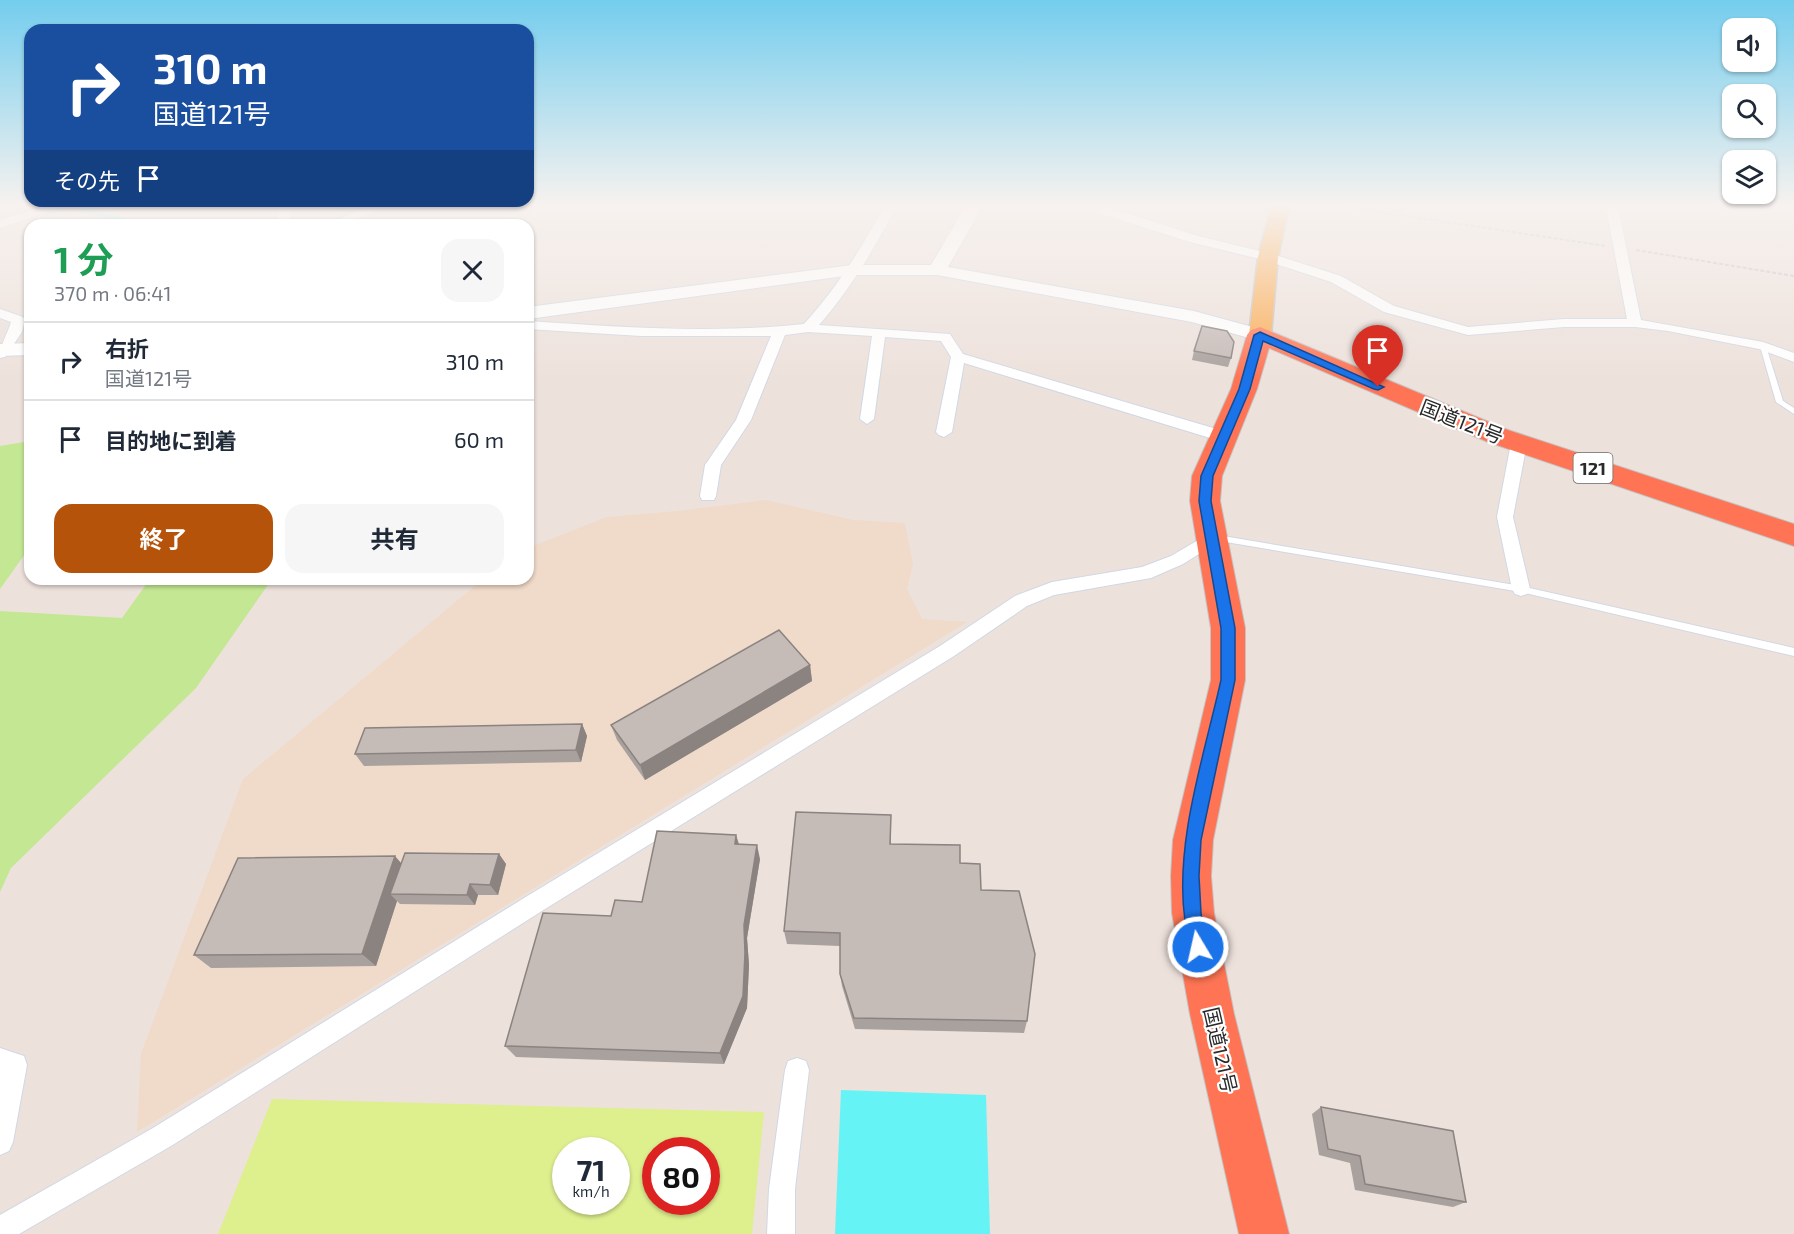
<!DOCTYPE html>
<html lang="ja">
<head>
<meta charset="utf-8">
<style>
  body { margin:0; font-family:"Exo 2","Noto Sans JP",sans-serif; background:#f6f6f7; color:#1f2937; height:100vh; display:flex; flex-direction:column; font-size:22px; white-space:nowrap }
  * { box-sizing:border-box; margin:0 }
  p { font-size:20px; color:#747a83 }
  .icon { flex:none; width:33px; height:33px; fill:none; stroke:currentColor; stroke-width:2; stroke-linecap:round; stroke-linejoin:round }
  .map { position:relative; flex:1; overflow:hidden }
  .side { position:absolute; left:24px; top:219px; width:510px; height:366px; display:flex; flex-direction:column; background:#fff; border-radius:18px; box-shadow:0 2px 4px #0004 }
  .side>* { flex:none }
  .banner { position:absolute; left:24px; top:24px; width:510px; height:183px; border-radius:18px; box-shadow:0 2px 4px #0004; background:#1a4fa0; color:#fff; overflow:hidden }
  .controls { position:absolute; left:1722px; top:18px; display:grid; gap:12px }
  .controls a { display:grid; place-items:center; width:54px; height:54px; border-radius:12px; background:#fff; box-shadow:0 2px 4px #0004; font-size:30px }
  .speed { position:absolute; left:552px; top:1137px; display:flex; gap:12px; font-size:30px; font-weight:700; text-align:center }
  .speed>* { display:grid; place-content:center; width:78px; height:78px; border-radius:50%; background:#fff; box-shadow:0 2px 4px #0004; line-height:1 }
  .speed small { font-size:15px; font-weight:400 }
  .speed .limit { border:9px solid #d22; background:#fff; color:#111 }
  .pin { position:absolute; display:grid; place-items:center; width:51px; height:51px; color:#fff; margin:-62px -26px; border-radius:50% 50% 50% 0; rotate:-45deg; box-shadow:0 0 6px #0007 }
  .pin .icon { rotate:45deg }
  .me { position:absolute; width:66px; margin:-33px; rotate:351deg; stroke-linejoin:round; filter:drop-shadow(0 0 4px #0008) }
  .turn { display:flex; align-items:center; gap:21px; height:126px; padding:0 30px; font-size:27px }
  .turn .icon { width:78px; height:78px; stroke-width:2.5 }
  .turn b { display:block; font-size:42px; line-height:51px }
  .then { display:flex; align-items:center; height:57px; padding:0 30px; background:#0003; gap:12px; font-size:22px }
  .round { display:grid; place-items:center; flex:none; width:63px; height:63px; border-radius:18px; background:#f6f6f7 }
  .overview { display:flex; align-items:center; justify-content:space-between; height:102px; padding:0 30px }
  h1 { font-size:36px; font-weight:700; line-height:45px; color:#1e9e55 }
  .button { display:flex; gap:12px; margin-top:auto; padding:12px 30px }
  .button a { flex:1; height:69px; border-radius:18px; background:#b45309; color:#fff; font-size:24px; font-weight:700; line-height:69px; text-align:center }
  .button a+a { background:#f6f6f7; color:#1f2937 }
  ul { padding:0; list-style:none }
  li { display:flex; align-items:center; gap:18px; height:78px; padding:0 30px; border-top:2px solid #e0e1e3 }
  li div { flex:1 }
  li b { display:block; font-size:22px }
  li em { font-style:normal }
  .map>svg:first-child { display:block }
  .education { fill:#f0dac9 }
  .green { fill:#c4e793 }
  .pitch { fill:#deef8e; fill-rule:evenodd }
  .water { fill:#66f3f6 }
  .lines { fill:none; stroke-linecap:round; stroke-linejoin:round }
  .stream { stroke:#66f3f6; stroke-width:4 }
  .lane-casing { stroke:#d0d8e4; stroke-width:2 }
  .street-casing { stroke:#d0d8e4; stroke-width:2 }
  .secondary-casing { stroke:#d0d8e4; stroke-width:2 }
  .primary-casing { stroke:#c3c3c3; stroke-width:3 }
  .highway-casing { stroke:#c3c3c3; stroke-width:2 }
  .path { stroke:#c3c3c3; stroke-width:2; stroke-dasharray:4 2; stroke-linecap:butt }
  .lane { fill:#fff; fill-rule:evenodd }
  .street { fill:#fff; fill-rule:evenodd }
  .secondary { fill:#fff; fill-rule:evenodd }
  .primary { fill:#faab53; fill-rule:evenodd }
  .highway { fill:#ff7454; fill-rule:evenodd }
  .wall { fill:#a9a19d }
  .shaded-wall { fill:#8a8380 }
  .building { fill:#c5bbb7; stroke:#8a8380; stroke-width:1.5 }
  .route { fill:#1a73e8; stroke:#114b97; stroke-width:1.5 }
  .labels { text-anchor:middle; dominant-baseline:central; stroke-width:4.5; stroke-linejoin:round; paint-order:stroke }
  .shield { fill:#fff; stroke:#6a6a6a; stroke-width:1.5 }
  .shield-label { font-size:18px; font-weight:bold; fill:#2a2a2a }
  .street-label { font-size:20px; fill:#2a2a2a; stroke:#fff }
</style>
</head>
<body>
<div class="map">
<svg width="1794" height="1234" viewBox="0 0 1794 1234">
  <rect width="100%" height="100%" fill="#ede1db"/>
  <path class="education" d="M766 500 853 520 905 523 913 564 907 589 922 619 967 622 137 1132 141 1054 243 779 483 579H528V548L607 517 678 511Z"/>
  <path class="green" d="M30 441V547L0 589V446Z
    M150 579H272L196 688 11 868 0 892V611L122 618Z"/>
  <path class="pitch" d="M272 1099 764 1112 752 1234H218ZM566 1150H616V1202H566ZM656 1150H706V1202H656Z"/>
  <path class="water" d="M841 1090 986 1095 990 1234H835Z"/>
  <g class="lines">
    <path class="stream" d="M69 207 147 225
      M45 213 63 207
      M324 225 353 213"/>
    <g class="lane-casing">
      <path id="lane" d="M1763 344 1766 346 1783 401 1794 408V414L1776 402 1760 346Z
        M1217 535 1521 586 1794 648V656L1521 592 1214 540 1213 538Z"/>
    </g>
    <g class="street-casing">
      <path id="street" d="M43 207H62L0 228V220Z
        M279 207H291L289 225H277Z
        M367 207H384L343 225H326Z
        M884 207H896C874 249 850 290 819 325L950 334 963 354 1230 433 1233 437 1230 441H1220L964 363 952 432 944 437 939 435 936 432 951 357 941 341 885 337 874 419 867 424 860 419 872 336 808 332 785 335 751 420 721 465 716 496 714 500H702L700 496 705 465 736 420 771 336H641L528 329V321C619 327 713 334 804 324 836 289 861 249 884 207Z
        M1080 207H1103L1117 210 1198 236 1272 254 1341 276 1394 306 1468 327 1564 319H1627L1606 207H1618L1641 320 1763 342 1794 353V362L1759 349 1668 331 1635 327H1564L1468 335 1384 312 1331 282 1264 260 1190 242Z
        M0 309 23 317 25 320 22 332 5 357 0 358C0 343 7 336 11 322L0 318Z
        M1519 438 1527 443 1513 517 1530 589 1527 594 1521 596 1515 594 1512 589 1497 517 1511 443Z
        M1212 532 1218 534 1220 538 1218 542 1183 564 1151 578 1054 595 1027 606 954 656 545 909 171 1146 19 1234H0V1215L153 1128 529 895 940 646 1015 596 1052 582 1142 567 1171 556Z
        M0 1048 24 1056 27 1065 13 1142 9 1151 0 1155Z
        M797 1058 806 1061 809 1070 795 1189V1234H767L769 1189 785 1070 788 1061Z"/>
    </g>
    <g class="secondary-casing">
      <path id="secondary" d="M965 207H982L948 267 1194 311 1267 331 1270 335 1267 339 1260 341 1192 322 937 275H852L528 319V307L852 265H931Z
        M30 343V355L0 356V344Z"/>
    </g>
    <g class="primary-casing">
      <path id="primary" d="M1271 207H1289L1278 257 1271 335 1268 340 1260 342 1252 340 1249 335 1258 257Z"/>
    </g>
    <g class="highway-casing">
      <path id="highway" d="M1260 327 1508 430 1794 524V546L1488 442 1269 348 1257 389 1222 476 1220 501 1245 628V680L1213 840 1211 876 1214 913 1234 1014 1289 1234H1239L1190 1014 1172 913 1171 876 1173 840 1211 680V628L1190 501 1192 476 1231 389 1247 335 1251 330Z"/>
    </g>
    <path class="path" d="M1346 207 1606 246
      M1636 250 1794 276"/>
    <use href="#lane" class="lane"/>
    <use href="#street" class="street"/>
    <use href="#secondary" class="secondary"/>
    <use href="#primary" class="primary"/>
    <use href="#highway" class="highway"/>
  </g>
  <path class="wall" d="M1194 351 1231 358 1228 367 1192 360Z
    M810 665 812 681 645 780 617 740 611 725Z
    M582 724 587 736 581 762 364 766 355 754Z
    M891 815V844L960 863 981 890 1027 1021 1024 1033 855 1029 842 986 840 974V946L787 944 784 931Z
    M736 835 739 844 760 859 747 938 749 965 747 1008 724 1064 516 1057 505 1046 611 916 642 902Z
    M499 854 506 864 498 895H478L475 905 400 904 397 901 376 966 211 968 194 955 401 863Z
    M1321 1107 1466 1202 1453 1207 1355 1190 1350 1163 1319 1155 1312 1114Z"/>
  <path class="shaded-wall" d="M810 665 812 681 645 780 640 765Z
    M582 724 587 736 581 762 576 750Z
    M736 835 740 849 735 844Z
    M757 845 760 859 747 938 749 965 747 1008 724 1064 720 1053 744 925Z
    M499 854 506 864 498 895 490 885Z
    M395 856 407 870 390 894 397 901 376 966 362 954Z
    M470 884 478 895 475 905 467 895Z"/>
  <path class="building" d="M1202 326 1227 331 1234 342 1231 358 1194 351Z
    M779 630 810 665 640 765 611 725Z
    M582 724 576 750 355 754 365 728Z
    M796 812 891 815 890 844 960 845V863L980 864 981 890 1019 891 1035 954 1027 1021 854 1018 840 974V933L784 931Z
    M657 831 736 835 735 844 757 845 744 925 745 953 743 996 720 1053 505 1046 543 913 611 916 615 900 642 902Z
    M405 853 499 854 490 885 470 884 467 895 390 894Z
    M395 856 362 954 194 955 238 858Z
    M1321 1107 1453 1131 1466 1202 1365 1184 1360 1156 1328 1149Z"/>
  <linearGradient id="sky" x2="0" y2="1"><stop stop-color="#74cdee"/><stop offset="0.54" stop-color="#f7f2ef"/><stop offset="1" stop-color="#f7f2ef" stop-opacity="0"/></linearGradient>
  <rect width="1794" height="380" fill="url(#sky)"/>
  <path class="route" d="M1260 332 1384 387 1378 390 1374 389 1263 341 1250 389 1213 476 1211 501 1235 628V680L1201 840 1199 876 1201 913 1206 947 1204 953 1198 955 1192 953C1187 943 1187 932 1185 921 1174 844 1204 756 1221 680V628L1199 501 1201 476 1239 389 1254 335Z"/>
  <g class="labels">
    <rect class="shield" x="1573.5" y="453" width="39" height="30" rx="4.5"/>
    <g class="shield-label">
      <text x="1593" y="468">121</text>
    </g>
    <g class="street-label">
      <text transform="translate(1462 421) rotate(21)">国道121号</text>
      <text transform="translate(1221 1050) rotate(77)">国道121号</text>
    </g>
  </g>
</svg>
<div class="controls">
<a><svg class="icon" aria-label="sound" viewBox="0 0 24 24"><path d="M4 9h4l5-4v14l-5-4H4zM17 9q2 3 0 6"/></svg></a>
<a><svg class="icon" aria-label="search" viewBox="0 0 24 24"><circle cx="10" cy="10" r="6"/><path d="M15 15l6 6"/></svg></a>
<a><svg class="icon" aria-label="layers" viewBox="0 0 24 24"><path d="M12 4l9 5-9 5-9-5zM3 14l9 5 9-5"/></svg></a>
</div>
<div class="speed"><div>71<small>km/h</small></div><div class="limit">80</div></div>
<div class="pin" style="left:1378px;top:387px;background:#d93025"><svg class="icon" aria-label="arrive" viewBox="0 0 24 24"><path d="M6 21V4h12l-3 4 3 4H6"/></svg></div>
<svg class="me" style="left:1198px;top:947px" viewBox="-20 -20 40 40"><circle r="17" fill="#1a73e8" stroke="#fff" stroke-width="3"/><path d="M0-11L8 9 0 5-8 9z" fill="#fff"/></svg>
<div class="banner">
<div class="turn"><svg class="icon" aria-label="right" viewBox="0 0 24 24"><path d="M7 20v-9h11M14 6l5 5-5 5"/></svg><div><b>310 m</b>国道121号</div></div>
<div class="then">その先<svg class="icon" aria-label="arrive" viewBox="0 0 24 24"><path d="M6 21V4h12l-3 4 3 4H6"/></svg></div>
</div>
<section class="side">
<div class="overview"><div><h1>1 分</h1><p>370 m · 06:41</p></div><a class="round"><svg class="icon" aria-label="close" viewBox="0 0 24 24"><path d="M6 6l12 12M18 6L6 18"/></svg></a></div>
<ul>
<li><svg class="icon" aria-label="right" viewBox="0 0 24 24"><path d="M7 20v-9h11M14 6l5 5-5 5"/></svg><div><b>右折</b><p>国道121号</p></div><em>310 m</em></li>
<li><svg class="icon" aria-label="arrive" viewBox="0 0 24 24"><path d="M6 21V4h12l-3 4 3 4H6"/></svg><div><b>目的地に到着</b></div><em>60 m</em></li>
</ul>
<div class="button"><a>終了</a><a>共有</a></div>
</section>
</div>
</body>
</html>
